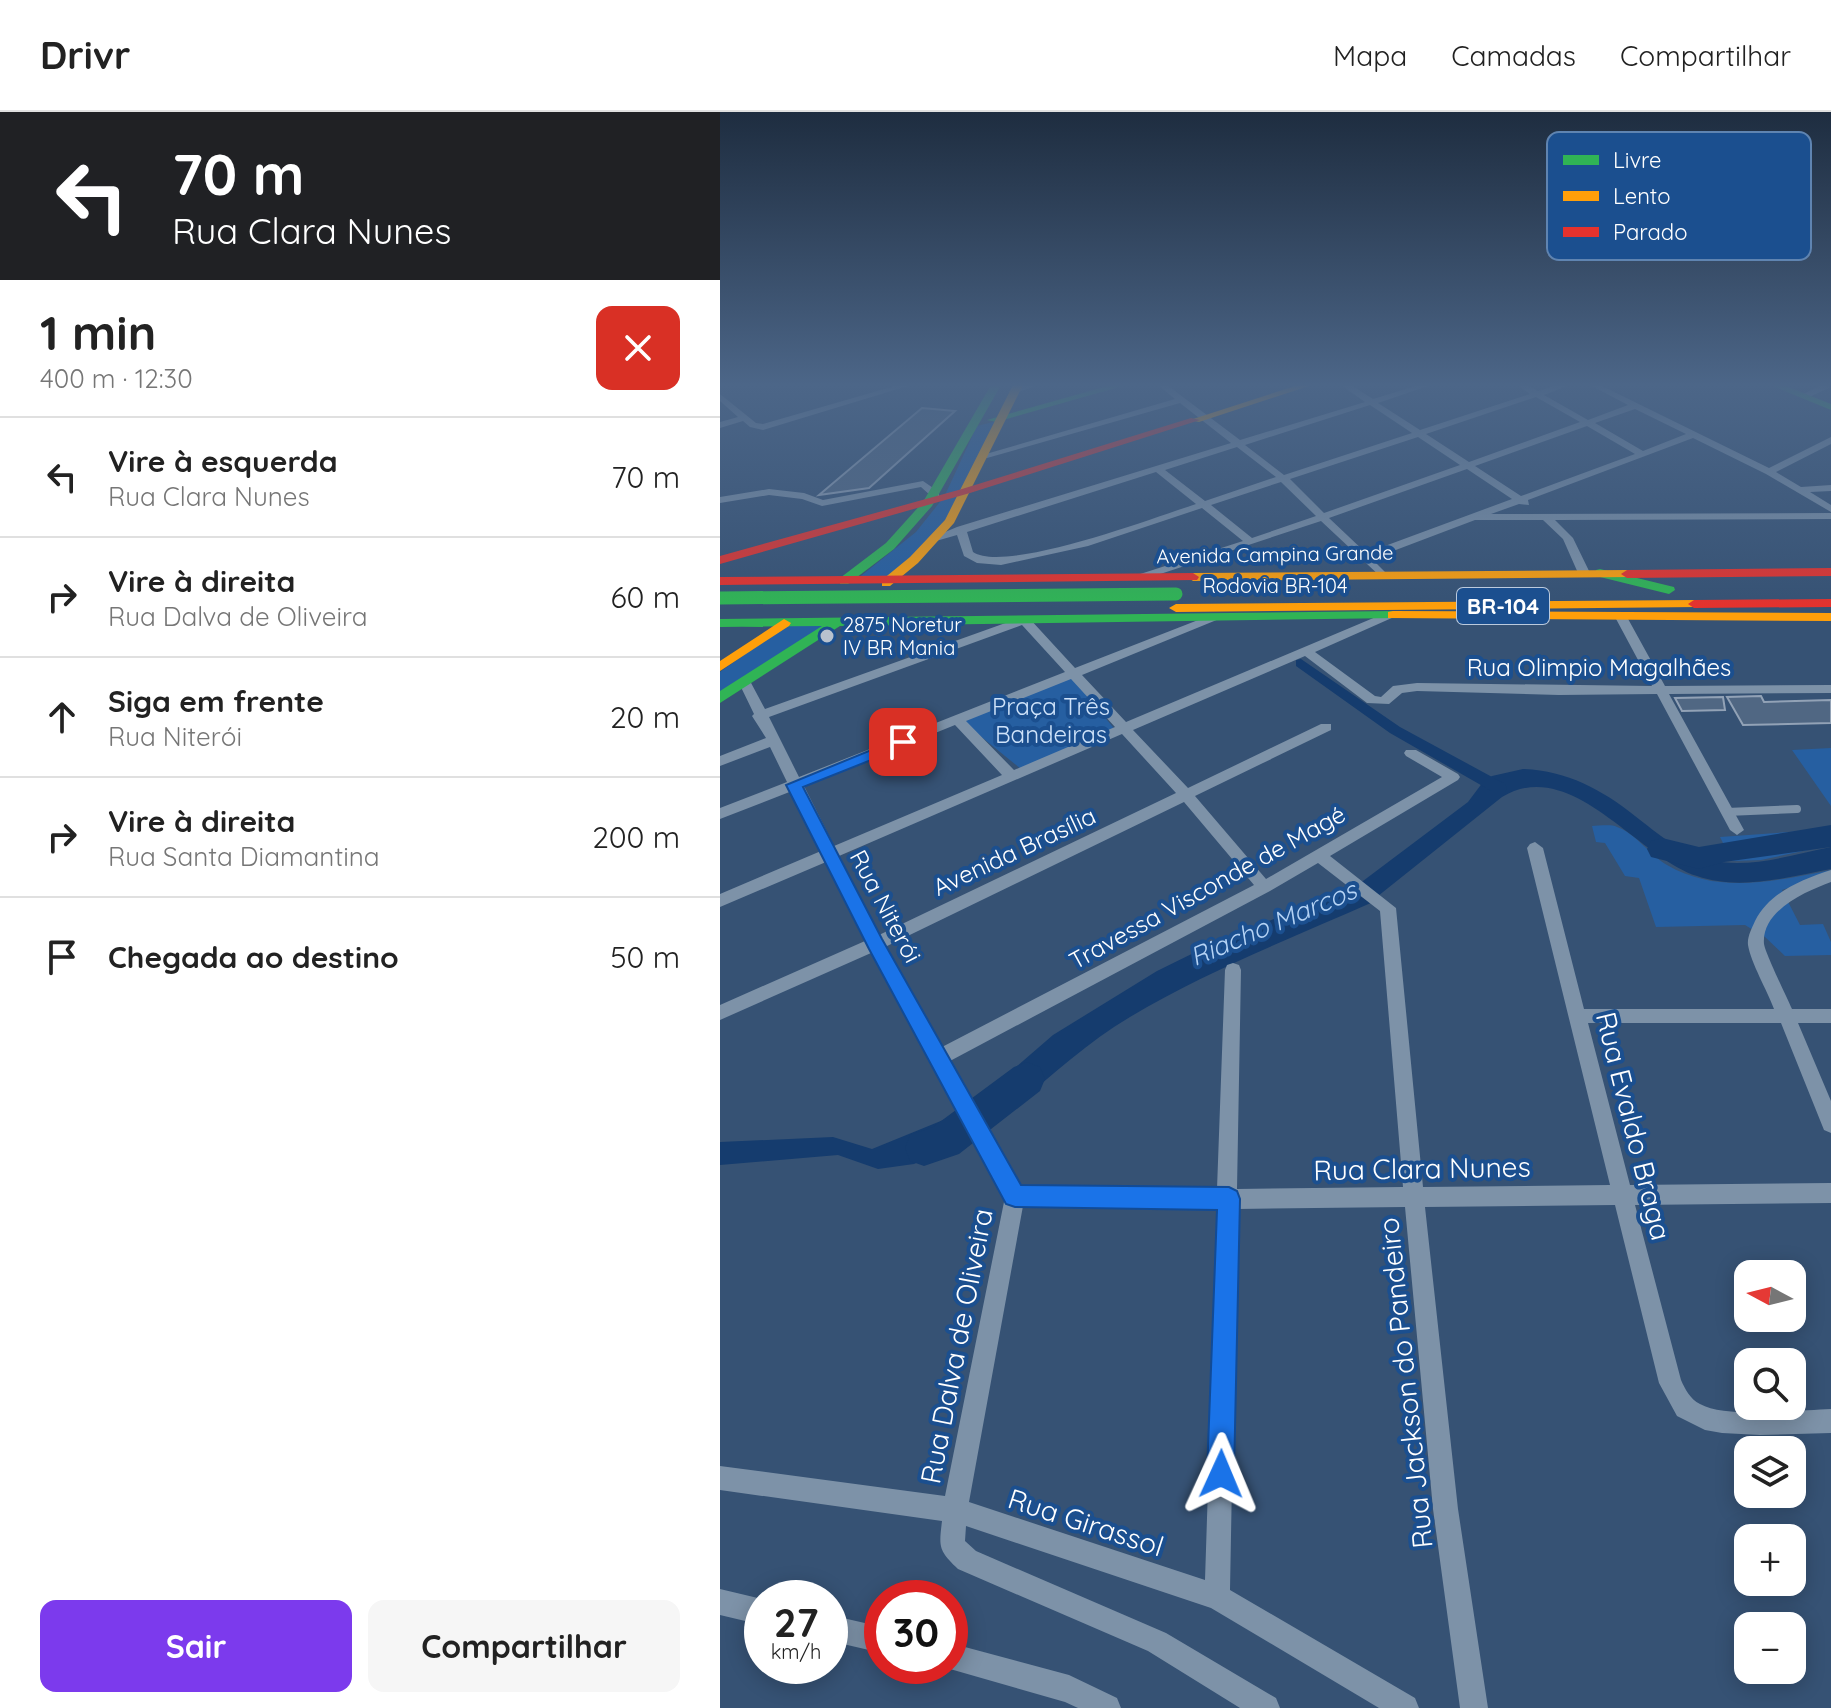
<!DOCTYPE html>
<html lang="pt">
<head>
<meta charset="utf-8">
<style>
  body { margin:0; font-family:Quicksand,sans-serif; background:#f6f6f6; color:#222; height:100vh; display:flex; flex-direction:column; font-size:30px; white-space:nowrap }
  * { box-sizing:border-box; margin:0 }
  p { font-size:26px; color:#767676 }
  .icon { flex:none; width:44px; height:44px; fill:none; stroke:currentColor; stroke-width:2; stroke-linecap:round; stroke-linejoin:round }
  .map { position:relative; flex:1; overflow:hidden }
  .sheet { display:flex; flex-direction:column; background:#fff; width:720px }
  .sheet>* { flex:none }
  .hud { background:#202124; color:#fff; overflow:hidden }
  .needle { width:52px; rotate:277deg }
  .fabs { position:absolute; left:1014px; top:1148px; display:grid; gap:16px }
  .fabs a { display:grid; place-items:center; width:72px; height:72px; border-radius:16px; background:#fff; box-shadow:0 4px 20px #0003; font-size:40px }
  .speed { position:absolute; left:24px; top:1468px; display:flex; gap:16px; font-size:40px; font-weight:700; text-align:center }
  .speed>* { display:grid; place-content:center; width:104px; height:104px; border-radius:50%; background:#fff; box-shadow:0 4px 20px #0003; line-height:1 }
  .speed small { font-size:20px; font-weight:400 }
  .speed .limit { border:12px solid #d22; background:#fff; color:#111 }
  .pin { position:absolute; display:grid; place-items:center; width:68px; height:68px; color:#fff; margin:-34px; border-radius:16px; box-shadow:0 4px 12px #0006 }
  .me { position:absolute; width:88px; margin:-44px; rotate:1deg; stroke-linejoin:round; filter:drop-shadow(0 0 6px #0008) }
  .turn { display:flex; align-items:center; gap:28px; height:168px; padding:0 40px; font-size:36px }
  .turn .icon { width:104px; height:104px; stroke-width:2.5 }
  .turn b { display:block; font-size:56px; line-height:68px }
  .round { display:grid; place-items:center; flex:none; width:84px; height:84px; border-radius:16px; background:#f6f6f6 }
  .headline { display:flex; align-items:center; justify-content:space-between; height:136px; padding:0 40px }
  h1 { font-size:48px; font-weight:700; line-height:60px }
  .button { display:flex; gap:16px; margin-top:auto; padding:16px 40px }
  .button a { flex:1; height:92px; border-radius:16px; background:#7c3aed; color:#fff; font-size:32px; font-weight:700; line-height:92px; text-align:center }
  .button a+a { background:#f6f6f6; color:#222 }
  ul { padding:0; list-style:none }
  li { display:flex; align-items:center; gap:24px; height:120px; padding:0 40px; border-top:2px solid #e0e0e0 }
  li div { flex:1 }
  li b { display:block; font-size:30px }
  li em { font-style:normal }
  header { display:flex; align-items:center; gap:48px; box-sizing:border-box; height:112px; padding:0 40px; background:#fff; border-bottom:2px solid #e0e0e0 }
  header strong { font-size:38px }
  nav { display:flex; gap:44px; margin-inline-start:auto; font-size:28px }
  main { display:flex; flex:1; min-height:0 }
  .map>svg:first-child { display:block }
  .green { fill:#265fa1 }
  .water { fill:#153c6e }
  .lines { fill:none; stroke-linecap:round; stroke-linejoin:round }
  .canal { fill:#153c6e; fill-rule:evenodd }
  .river { fill:#153c6e; fill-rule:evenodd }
  .building { fill:#506783; stroke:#92a2b6; stroke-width:2 }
  .lane { stroke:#7d92a8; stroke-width:8 }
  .street { fill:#7d92a8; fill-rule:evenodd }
  .fast { fill:#30b455; fill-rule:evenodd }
  .slow { fill:#ff9f0a; fill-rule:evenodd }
  .jam { fill:#e5322d; fill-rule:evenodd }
  .fast-bridge { stroke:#30b455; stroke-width:13 }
  .route { fill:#1a73e8; stroke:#114b97; stroke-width:2 }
  .poi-dot { fill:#b9c2ce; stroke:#1b4f8f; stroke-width:3 }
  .labels { text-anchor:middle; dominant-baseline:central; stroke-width:8; stroke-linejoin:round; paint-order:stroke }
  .far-street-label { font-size:20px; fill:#fff; stroke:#1b4f8f }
  .far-poi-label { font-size:20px; fill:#fff; stroke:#1b4f8f; text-anchor:start }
  .shield { fill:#1b4f8f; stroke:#bbcadd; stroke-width:2 }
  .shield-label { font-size:22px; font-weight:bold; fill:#fff }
  .street-label { font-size:24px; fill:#fff; stroke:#1b4f8f }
  .park-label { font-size:24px; fill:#cfe3fa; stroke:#1b4f8f }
  .water-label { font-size:26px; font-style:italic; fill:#b5d3f5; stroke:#1b4f8f }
  .near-street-label { font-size:28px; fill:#fff; stroke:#1b4f8f }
  .key { fill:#1b4f8f; stroke:#5f84b1; stroke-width:2 }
  .key-label { font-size:22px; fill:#fff }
</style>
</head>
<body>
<header>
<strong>Drivr</strong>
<nav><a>Mapa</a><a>Camadas</a><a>Compartilhar</a></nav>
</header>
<main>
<section class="sheet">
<div class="hud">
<div class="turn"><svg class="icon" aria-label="left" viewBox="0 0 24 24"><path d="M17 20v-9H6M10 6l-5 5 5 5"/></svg><div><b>70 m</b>Rua Clara Nunes</div></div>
</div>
<div class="headline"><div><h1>1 min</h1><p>400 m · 12:30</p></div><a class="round" style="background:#d93025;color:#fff"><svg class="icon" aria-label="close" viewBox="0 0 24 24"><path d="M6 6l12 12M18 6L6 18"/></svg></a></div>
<ul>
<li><svg class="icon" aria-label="left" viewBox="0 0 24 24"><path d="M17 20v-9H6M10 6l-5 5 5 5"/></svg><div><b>Vire à esquerda</b><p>Rua Clara Nunes</p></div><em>70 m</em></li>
<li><svg class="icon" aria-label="right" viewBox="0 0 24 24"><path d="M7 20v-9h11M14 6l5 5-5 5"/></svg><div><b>Vire à direita</b><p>Rua Dalva de Oliveira</p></div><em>60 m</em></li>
<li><svg class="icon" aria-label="ahead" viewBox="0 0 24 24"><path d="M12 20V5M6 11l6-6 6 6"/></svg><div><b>Siga em frente</b><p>Rua Niterói</p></div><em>20 m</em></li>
<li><svg class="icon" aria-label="right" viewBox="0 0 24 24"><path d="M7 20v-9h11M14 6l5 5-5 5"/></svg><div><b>Vire à direita</b><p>Rua Santa Diamantina</p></div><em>200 m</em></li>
<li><svg class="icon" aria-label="arrive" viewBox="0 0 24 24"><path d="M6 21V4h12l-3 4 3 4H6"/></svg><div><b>Chegada ao destino</b></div><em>50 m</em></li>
</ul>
<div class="button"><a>Sair</a><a>Compartilhar</a></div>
</section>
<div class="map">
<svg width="1111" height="1596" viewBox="0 0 1111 1596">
  <rect width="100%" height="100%" fill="#365274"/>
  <path class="green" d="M277 309 245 378 225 383 257 314Z
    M243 381 226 410 169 467H137L196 420 223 386Z
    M66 513H105L0 583V560Z
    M349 562 397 620 301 657 243 610Z
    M1111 636V694L1072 638Z
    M872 714C879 714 891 712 897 715 914 720 930 743 947 753 999 783 1055 769 1111 758V762L1062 778 1080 813 1103 812 1111 830V843L1065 844 1045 825 1025 813 936 815 919 766 905 764 885 731 876 730Z
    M1111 717V733L1041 748 1012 749 1000 725Z"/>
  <path class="water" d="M803 657C847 659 881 677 915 704 937 721 961 742 989 748 1030 757 1071 743 1111 735V757C1068 765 1020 779 977 764 916 744 851 643 782 685L658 784 639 772 748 690 763 670 772 664Z
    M631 777 653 790C572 826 487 859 410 905 363 933 322 972 281 1007L267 980 333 923 437 859 500 828Z
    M233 1004 247 1029 194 1052 158 1057 118 1043 0 1053V1030L113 1025 152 1037Z"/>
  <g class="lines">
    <path class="canal" d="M581 547 680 615 785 672 787 676 785 680H773L670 621 576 554V548Z"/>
    <path class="river" d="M1111 713V735L1004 750 979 757 931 745 927 737 931 729 942 726 979 735Z
      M307 950 320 955 325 967 320 979 239 1042 204 1054 190 1049 185 1036 190 1023 213 1015 294 955Z"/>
  </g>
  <path class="building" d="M202 296 235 299 149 376 99 383Z
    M1041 584 1044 590 1111 588V611L1023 613 1007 585Z
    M1003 585 1005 598 962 599 955 586Z"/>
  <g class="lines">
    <path class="lane" d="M1007 700 1077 697"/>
    <path class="street" d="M178 273H191L43 318 30 315 23 309 0 316V310L18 305 0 289V282L36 311 43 312Z
      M305 273H318L293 282 289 279Z
      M438 273H447L520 328 645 290 621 273H631L653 287 699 273H711L658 291 700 318 810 282 797 273H807L818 279 837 273H849L824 283 868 308 908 293 870 273H880L1049 356 1111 325V332L1056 360 1081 375 1111 373V379L1090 380 1111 393V400L1046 362 973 326 808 388 809 393 799 392 771 402 1111 401V407L835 408 853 426 870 461 864 464 858 461 843 427 823 408H755L652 447 668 463 662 466 601 409 422 468H414V464L523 429 482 396 368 434 281 453 257 451 244 444 237 423 216 429 211 426 237 415 511 331 460 291 267 346 259 344 455 287ZM816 285 860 310 749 350 706 322ZM650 293 692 321 564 363 525 333ZM915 297 966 322 923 339 875 311ZM867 314 915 342 801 384 755 354ZM698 325 740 353 604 401 570 367ZM517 335 556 365 485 389 445 358ZM747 357 792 387 646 441 609 406ZM436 360 476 392C436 405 285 462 253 440L247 420ZM561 370 596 404 532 426 491 393Z
      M1101 273 1111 275 1087 286 1080 284Z
      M203 369 219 380V384H211L201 375 102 394 82 387 49 383 0 391V385L49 377 84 381 103 388Z
      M670 499 674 501V505L595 540 655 584 661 585 673 574 697 571 932 574 895 505 901 501 907 505 945 574 1111 573V581L949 582 1024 718 1017 723 1010 718 937 582 839 583 697 579 682 581 669 592 647 591 585 544 413 618 468 676 601 612H611V618L475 684 546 767 722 665 686 644 684 641 686 638H696L738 662 740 665 738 668 610 744 676 796 703 1075 890 1073 807 736 810 732 815 730 823 736 864 897H1054C1047 878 1031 851 1028 833 1027 825 1032 816 1035 809 1050 780 1081 768 1111 758V770C1087 779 1041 798 1044 832 1046 843 1066 883 1072 897H1111V911H1078L1111 989V1021L1104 1018 1061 911H868L910 1073 1111 1071V1091L915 1093 961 1268C965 1277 970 1287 980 1292 1007 1307 1079 1298 1111 1297V1321L1040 1323 1002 1321 985 1318 957 1304 939 1271 895 1093 705 1095 738 1397 768 1596H740L713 1397 685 1095 517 1097 510 1478 695 1586 699 1596H659L491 1496 246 1414 245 1429 256 1439 446 1521 556 1586 560 1596H520L428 1539 238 1457C218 1438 219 1435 222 1409L0 1378V1354L225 1384 285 1085 151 841 0 908V893L145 829 106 750 0 795V782L101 739 72 679 0 707V696L67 670 50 635 0 654V644L46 626 32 604 34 602 18 569 24 565 30 569 45 597 302 505 309 506 355 556 491 503H499V507L362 563 406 610ZM302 513 345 560 79 665 49 605ZM351 567 395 615 294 658 246 609ZM235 613 282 663 114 734 84 674ZM402 622 456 681 159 823 119 744ZM464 690 534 773 222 935 165 835ZM598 751 660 799 683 1075 517 1077 521 858 519 853 513 851 507 853 505 858 497 1077 301 1074 230 949 550 779ZM303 1094 497 1097 485 1468 249 1390Z
      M0 1477 42 1487V1513L0 1503Z
      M110 1503 162 1515V1541L110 1529Z
      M230 1531 349 1563 397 1586 401 1596H358L345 1590 230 1557 222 1554H230Z"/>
    <path class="fast" d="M271 273H281L212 394 174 437 128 472H120V466L166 431 203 390Z
      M391 273H406L276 310 267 308Z
      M1050 273H1063L1111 292V298Z
      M880 457 954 475 955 478 949 482 876 464V458Z
      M673 499 678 500V506L120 514 0 591V579L102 514 0 515V507Z"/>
    <path class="slow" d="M293 273H303L234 411 198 451 170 474H162V468L190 445 225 408Z
      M578 273H592L479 310 470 308Z
      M907 458 911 459V465L473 469 467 465 473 461Z
      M974 488 980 492 979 495 456 500 449 496 456 492Z
      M673 499 1111 501V509L668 506V500Z
      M64 507 71 511 69 514 0 559V549Z"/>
    <path class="jam" d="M471 306 480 308 250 381 0 452V444L242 377Z
      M1111 456V464L907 466 901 462 907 458Z
      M473 461 479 465 477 468 0 473V465Z
      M1111 487V495L974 496 968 492 974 488Z"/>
    <path class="fast-bridge" d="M0 486 456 482"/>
  </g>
  <linearGradient id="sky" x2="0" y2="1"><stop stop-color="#1e2d40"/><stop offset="0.55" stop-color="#4c6688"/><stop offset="1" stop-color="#4c6688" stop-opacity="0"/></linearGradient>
  <rect width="1111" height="496" fill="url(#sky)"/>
  <path class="route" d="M183 625 189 626V633L83 675 162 827 301 1073 509 1075 517 1079 520 1087 514 1362 510 1372 501 1376 491 1372 487 1362 497 1098 295 1095 286 1092 149 837 66 673Z"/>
  <circle class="poi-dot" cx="107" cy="524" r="8"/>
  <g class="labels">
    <g class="far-street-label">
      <text transform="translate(555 442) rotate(-1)">Avenida Campina Grande</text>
      <text x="555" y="473">Rodovia BR-104</text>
    </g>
    <g class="far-poi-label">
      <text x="123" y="512">2875 Noretur<tspan x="123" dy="23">IV BR Mania</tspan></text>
    </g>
    <rect class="shield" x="737" y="476" width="92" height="36" rx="6"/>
    <g class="shield-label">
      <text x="783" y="494">BR-104</text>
    </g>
    <g class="street-label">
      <text x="879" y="555">Rua Olimpio Magalhães</text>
      <text transform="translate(294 739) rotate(-25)">Avenida Brasília</text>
      <text transform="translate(487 775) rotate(-29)">Travessa Visconde de Magé</text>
      <text transform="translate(166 794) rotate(62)">Rua Niterói</text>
    </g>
    <g class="park-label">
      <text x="331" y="594">Praça Três<tspan x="331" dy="28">Bandeiras</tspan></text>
    </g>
    <g class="water-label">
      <text transform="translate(553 811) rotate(-23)">Riacho Marcos</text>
    </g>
    <g class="near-street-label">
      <text transform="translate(914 1014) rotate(76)">Rua Evaldo Braga</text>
      <text transform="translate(702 1056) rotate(-1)">Rua Clara Nunes</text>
      <text transform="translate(236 1234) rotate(-79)">Rua Dalva de Oliveira</text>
      <text transform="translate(685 1271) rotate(-96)">Rua Jackson do Pandeiro</text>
      <text transform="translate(366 1410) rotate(18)">Rua Girassol</text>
    </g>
  </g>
  <rect x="827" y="20" width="264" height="128" rx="12" class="key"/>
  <rect x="843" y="43" width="36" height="10" fill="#30b455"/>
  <rect x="843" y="79" width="36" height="10" fill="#ff9f0a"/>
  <rect x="843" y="115" width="36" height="10" fill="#e5322d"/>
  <g class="key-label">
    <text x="893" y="56">Livre</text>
    <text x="893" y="92">Lento</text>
    <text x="893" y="128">Parado</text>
  </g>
</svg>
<div class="fabs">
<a><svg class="needle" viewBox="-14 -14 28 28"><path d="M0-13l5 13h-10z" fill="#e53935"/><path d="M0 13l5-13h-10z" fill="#767676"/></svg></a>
<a><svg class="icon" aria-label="search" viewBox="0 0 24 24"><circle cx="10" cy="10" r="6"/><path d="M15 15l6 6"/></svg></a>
<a><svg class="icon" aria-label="layers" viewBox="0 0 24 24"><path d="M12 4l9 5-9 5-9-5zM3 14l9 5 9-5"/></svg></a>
<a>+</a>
<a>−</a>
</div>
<div class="speed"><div>27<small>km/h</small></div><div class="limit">30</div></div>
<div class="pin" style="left:183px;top:630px;background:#d93025"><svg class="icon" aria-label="arrive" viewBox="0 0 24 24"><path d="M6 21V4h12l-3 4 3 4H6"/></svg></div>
<svg class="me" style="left:501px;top:1362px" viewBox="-20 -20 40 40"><path d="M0-17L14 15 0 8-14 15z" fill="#1a73e8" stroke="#fff" stroke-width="4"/></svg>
</div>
</main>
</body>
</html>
